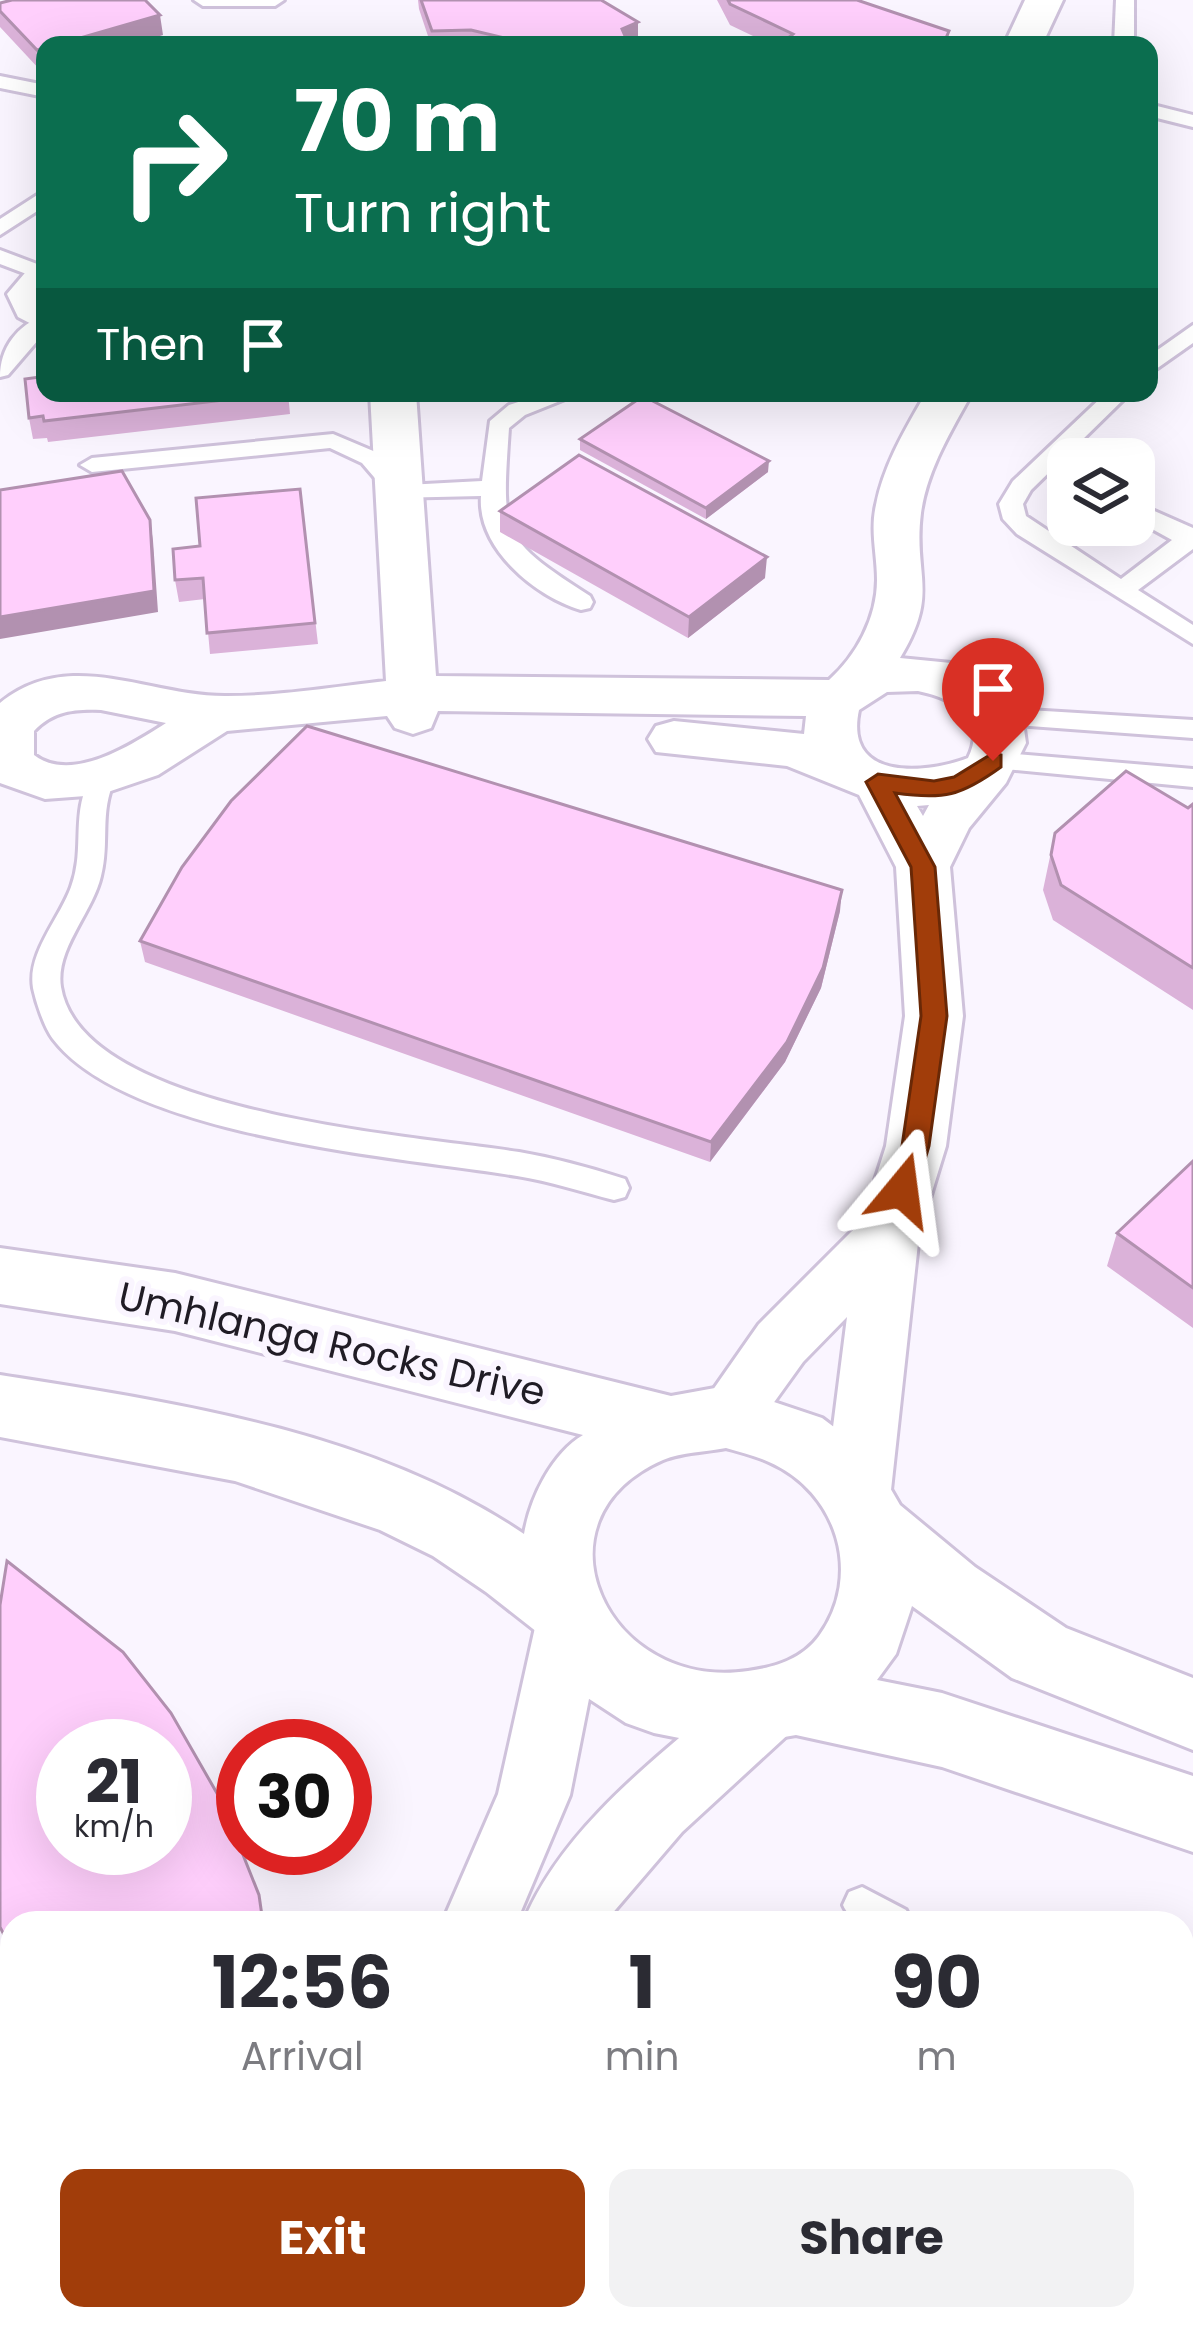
<!DOCTYPE html>
<html lang="en">
<head>
<meta charset="utf-8">
<style>
  body { margin:0; font-family:Poppins,sans-serif; background:#f2f2f3; color:#2b2b33; height:100vh; display:flex; flex-direction:column; font-size:45px; white-space:nowrap }
  * { box-sizing:border-box; margin:0 }
  p { font-size:39px; color:#7c7c81 }
  .icon { flex:none; width:66px; height:66px; fill:none; stroke:currentColor; stroke-width:2; stroke-linecap:round; stroke-linejoin:round }
  .map { position:relative; flex:1; overflow:hidden }
  .details { position:absolute; left:0px; top:1911px; width:1194px; height:420px; display:flex; flex-direction:column; background:#fff; border-radius:36px 36px 0 0; box-shadow:0 12px 48px #0002 }
  .details>* { flex:none }
  .top-card { position:absolute; left:36px; top:36px; width:1122px; height:366px; border-radius:24px; box-shadow:0 12px 48px #0002; background:#0b6e4f; color:#fff; overflow:hidden }
  .tools { position:absolute; left:1047px; top:438px; display:grid; gap:24px }
  .tools a { display:grid; place-items:center; width:108px; height:108px; border-radius:24px; background:#fff; box-shadow:0 12px 48px #0002; font-size:60px }
  .speed { position:absolute; left:36px; top:1719px; display:flex; gap:24px; font-size:60px; font-weight:700; text-align:center }
  .speed>* { display:grid; place-content:center; width:156px; height:156px; border-radius:50%; background:#fff; box-shadow:0 12px 48px #0002; line-height:1 }
  .speed small { font-size:30px; font-weight:400 }
  .speed .limit { border:18px solid #d22; background:#fff; color:#111 }
  .pin { position:absolute; display:grid; place-items:center; width:102px; height:102px; color:#fff; margin:-123px -51px; border-radius:50% 50% 50% 0; rotate:-45deg; box-shadow:0 0 12px #0007 }
  .pin .icon { rotate:45deg }
  .me { position:absolute; width:132px; margin:-66px; rotate:16deg; stroke-linejoin:round; filter:drop-shadow(0 0 9px #0008) }
  .turn { display:flex; align-items:center; gap:42px; height:252px; padding:0 60px; font-size:54px }
  .turn .icon { width:156px; height:156px; stroke-width:2.5 }
  .turn b { display:block; font-size:84px; line-height:102px }
  .then { display:flex; align-items:center; height:114px; padding:0 60px; background:#0003; gap:24px; font-size:45px }
  .eta { display:flex; justify-content:space-evenly; align-items:center; height:204px; text-align:center }
  .eta b { font-size:72px; font-weight:700; line-height:84px }
  .button { display:flex; gap:24px; margin-top:auto; padding:24px 60px }
  .button a { flex:1; height:138px; border-radius:24px; background:#a13d0a; color:#fff; font-size:48px; font-weight:700; line-height:138px; text-align:center }
  .button a+a { background:#f2f2f3; color:#2b2b33 }
  .map>svg:first-child { display:block }
  .lines { fill:none; stroke-linecap:round; stroke-linejoin:round }
  .lane-casing { stroke:#cfc2db; stroke-width:6 }
  .street-casing { stroke:#cfc2db; stroke-width:6 }
  .secondary-casing { stroke:#cfc2db; stroke-width:6 }
  .lane { fill:#fff; fill-rule:evenodd }
  .street { fill:#fff; fill-rule:evenodd }
  .secondary { fill:#fff; fill-rule:evenodd }
  .wall { fill:#dbb2d9 }
  .shaded-wall { fill:#b291b0 }
  .building { fill:#ffcffc; stroke:#b291b0; stroke-width:3; fill-rule:evenodd }
  .route { fill:#a13d0a; stroke:#692806; stroke-width:3 }
  .labels { text-anchor:middle; dominant-baseline:central; stroke-width:12; stroke-linejoin:round; paint-order:stroke }
  .street-label { font-size:39px; fill:#201c25; stroke:#faf5ff }
</style>
</head>
<body>
<div class="map">
<svg width="1193" height="2331" viewBox="0 0 1193 2331">
  <rect width="100%" height="100%" fill="#faf5ff"/>
  <g class="lines">
    <g class="lane-casing">
      <path id="lane" d="M194 0H284L275 6H203Z
        M1116 0H1134V45H1114Z
        M0 76 45 85V97L0 88Z
        M1149 104 1193 115V127L1149 116Z
        M45 190V206L0 235V219Z
        M0 250 45 267V281L0 264Z
        M45 315V332L8 375 0 377C0 348 17 325 45 315Z
        M1193 325V343L1149 374V356Z
        M546 393H580L525 415 509 428C502 534 499 538 590 596L593 602 590 608 581 610C534 596 477 548 481 496L392 498 362 463 330 448 92 472 80 465 92 458 333 434 378 453 406 485 482 481 490 421 509 405Z
        M1106 393H1130L1031 490 1023 504 1026 516 1121 579 1172 540 1134 519V502L1193 528V549L1138 590 1193 625V644L1017 534 1003 519 999 504 1013 481Z
        M997 708 1193 720V738L988 723 984 717 988 711Z
        M993 752 1193 769V787L984 767 980 761Z
        M102 770 115 779C99 813 110 842 101 876 93 912 55 949 61 987 82 1114 416 1136 519 1152 554 1158 591 1168 625 1179L629 1188 625 1197 614 1200C582 1192 550 1181 517 1176 399 1157 128 1137 53 1039 44 1027 36 1002 33 988 27 953 60 918 71 887 86 846 69 814 93 772Z
        M862 1887 906 1910 912 1923C886 1923 855 1932 843 1905L849 1892Z
        M1182 2017 1193 2018V2056L1182 2055Z
        M12 2165V2206L0 2211V2170Z
        M646 2319H694L699 2331H651Z"/>
    </g>
    <g class="street-casing">
      <path id="street" d="M1025 0H1063L1042 45H1004Z
        M45 263V331L18 317 7 294 30 267Z
        M370 393H416L436 676 829 680C856 656 877 618 877 580 877 554 870 531 876 505 884 464 906 428 926 393H972C951 431 927 470 921 513 913 576 940 592 900 658L951 663 997 682 1022 715 1026 743 1006 783 969 828 950 867 963 1016 946 1146 919 1234 891 1490 881 1511 858 1519 835 1511 825 1490 847 1317 803 1362 749 1437 726 1445 703 1437 694 1417 759 1324 862 1221 886 1146 905 1016 896 867 859 795 787 766 656 752 648 739 656 726 674 721 804 734 806 716 438 711 431 728 413 734 395 728 387 716 227 731 158 775 99 795 45 799 0 783V703C69 646 150 697 227 696 280 696 333 687 386 681ZM918 691C953 698 988 718 968 758 923 775 844 780 859 710L887 692ZM101 710 166 723C133 744 72 784 34 755V731C53 711 74 709 101 710ZM929 805 923 816 917 806Z
        M570 1592 594 1601 604 1623 570 1795 516 1923H442L498 1794 536 1623 546 1601Z
        M769 1673 794 1683 804 1706 794 1729 682 1832 604 1923H523C564 1823 665 1752 744 1683Z
        M147 2319H237L232 2331H142Z
        M318 2319H406L411 2331H323Z"/>
    </g>
    <g class="secondary-casing">
      <path id="secondary" d="M0 1248 175 1273 671 1396 726 1386 822 1418 871 1455 900 1505 975 1567 1066 1628 1193 1678V1750L1012 1678 912 1606 896 1654 877 1680 942 1693 1193 1776V1852L942 1767 796 1735 725 1747 654 1733 626 1723 574 1689 537 1632 486 1592 433 1556 380 1530 235 1481 0 1437V1375C177 1403 372 1431 524 1534 530 1499 551 1454 583 1435L175 1331 0 1304ZM726 1448C740 1452 756 1456 769 1462 838 1492 863 1576 819 1636 802 1659 776 1667 748 1671 608 1692 526 1520 663 1460 682 1452 706 1452 726 1448Z"/>
    </g>
    <use href="#lane" class="lane"/>
    <use href="#street" class="street"/>
    <use href="#secondary" class="secondary"/>
  </g>
  <path class="wall" d="M418 0H601L638 22V42L632 45H431L419 9Z
    M717 0H857L949 31 948 45H772L730 25Z
    M0 3 163 35 45 45V70L41 71 0 27Z
    M288 393 290 414 48 442 47 438 33 439 29 418Z
    M580 439 768 472 706 519 580 450Z
    M300 489 318 644 210 654 205 599 179 602 175 580 200 546Z
    M500 511 765 578 688 638 500 532Z
    M1193 804V1010L1053 920 1043 890 1055 833 1188 808Z
    M840 911 821 988 785 1062 710 1162 145 962 140 941Z
    M1193 1161V1328L1107 1266 1117 1233Z
    M1046 2319H1182L1193 2331H1045Z"/>
  <path class="shaded-wall" d="M160 15 163 35 130 45H56Z
    M638 22V42L632 45H622V29Z
    M45 48V70L41 71 37 50Z
    M769 461 768 472 706 519V508Z
    M150 520 153 541 158 612 0 639V617Z
    M767 557 765 578 688 638 689 617Z
    M842 890 840 911 821 988 785 1062 710 1162 711 1142Z"/>
  <path class="building" d="M12 0H145L160 15 56 45H45V48L37 50 0 11V3Z
    M421 0H601L638 22 622 29 629 45H518L513 40 471 30 432 31Z
    M728 0H857L949 31 943 45H780L793 34 730 4Z
    M45 350V393H283L44 421 43 416 29 418 25 379 40 377 38 351Z
    M643 396 769 461 706 508 580 439Z
    M579 455 767 557 689 617 500 511Z
    M122 471 150 520 154 591 0 617V490Z
    M300 489 315 623 207 633 203 578 175 580 173 549 200 546 196 498Z
    M307 726 842 890 823 968 787 1042 711 1142 140 941 182 867 231 801Z
    M1126 771 1188 808 1193 804V968L1061 885 1051 855 1055 833Z
    M1193 1161V1288L1117 1233Z
    M7 1561 123 1652 171 1713 222 1802 259 1895 263 1923H12V1951L0 1927V1605ZM63 1746H165V1848H63Z
    M1182 2259 1193 2261V2331H1057V2319H1182Z"/>
  <path class="route" d="M993 753 1001 755V767C961 796 944 800 895 793L935 867 947 1016 929 1146 916 1190 902 1201 888 1190 902 1146 921 1016 911 867 866 782 878 774 934 781 954 777Z"/>
  <g class="labels">
    <g class="street-label">
      <text transform="translate(332 1344) rotate(13)">Umhlanga Rocks Drive</text>
    </g>
  </g>
</svg>
<div class="tools">
<a><svg class="icon" aria-label="layers" viewBox="0 0 24 24"><path d="M12 4l9 5-9 5-9-5zM3 14l9 5 9-5"/></svg></a>
</div>
<div class="speed"><div>21<small>km/h</small></div><div class="limit">30</div></div>
<div class="pin" style="left:993px;top:761px;background:#d93025"><svg class="icon" aria-label="arrive" viewBox="0 0 24 24"><path d="M6 21V4h12l-3 4 3 4H6"/></svg></div>
<svg class="me" style="left:902px;top:1190px" viewBox="-20 -20 40 40"><path d="M0-17L14 15 0 8-14 15z" fill="#a13d0a" stroke="#fff" stroke-width="4"/></svg>
<div class="top-card">
<div class="turn"><svg class="icon" aria-label="right" viewBox="0 0 24 24"><path d="M7 20v-9h11M14 6l5 5-5 5"/></svg><div><b>70 m</b>Turn right</div></div>
<div class="then">Then<svg class="icon" aria-label="arrive" viewBox="0 0 24 24"><path d="M6 21V4h12l-3 4 3 4H6"/></svg></div>
</div>
<section class="details">
<div class="eta">
<div><b>12:56</b><p>Arrival</p></div>
<div><b>1</b><p>min</p></div>
<div><b>90</b><p>m</p></div>
</div>
<div class="button"><a>Exit</a><a>Share</a></div>
</section>
</div>
</body>
</html>
